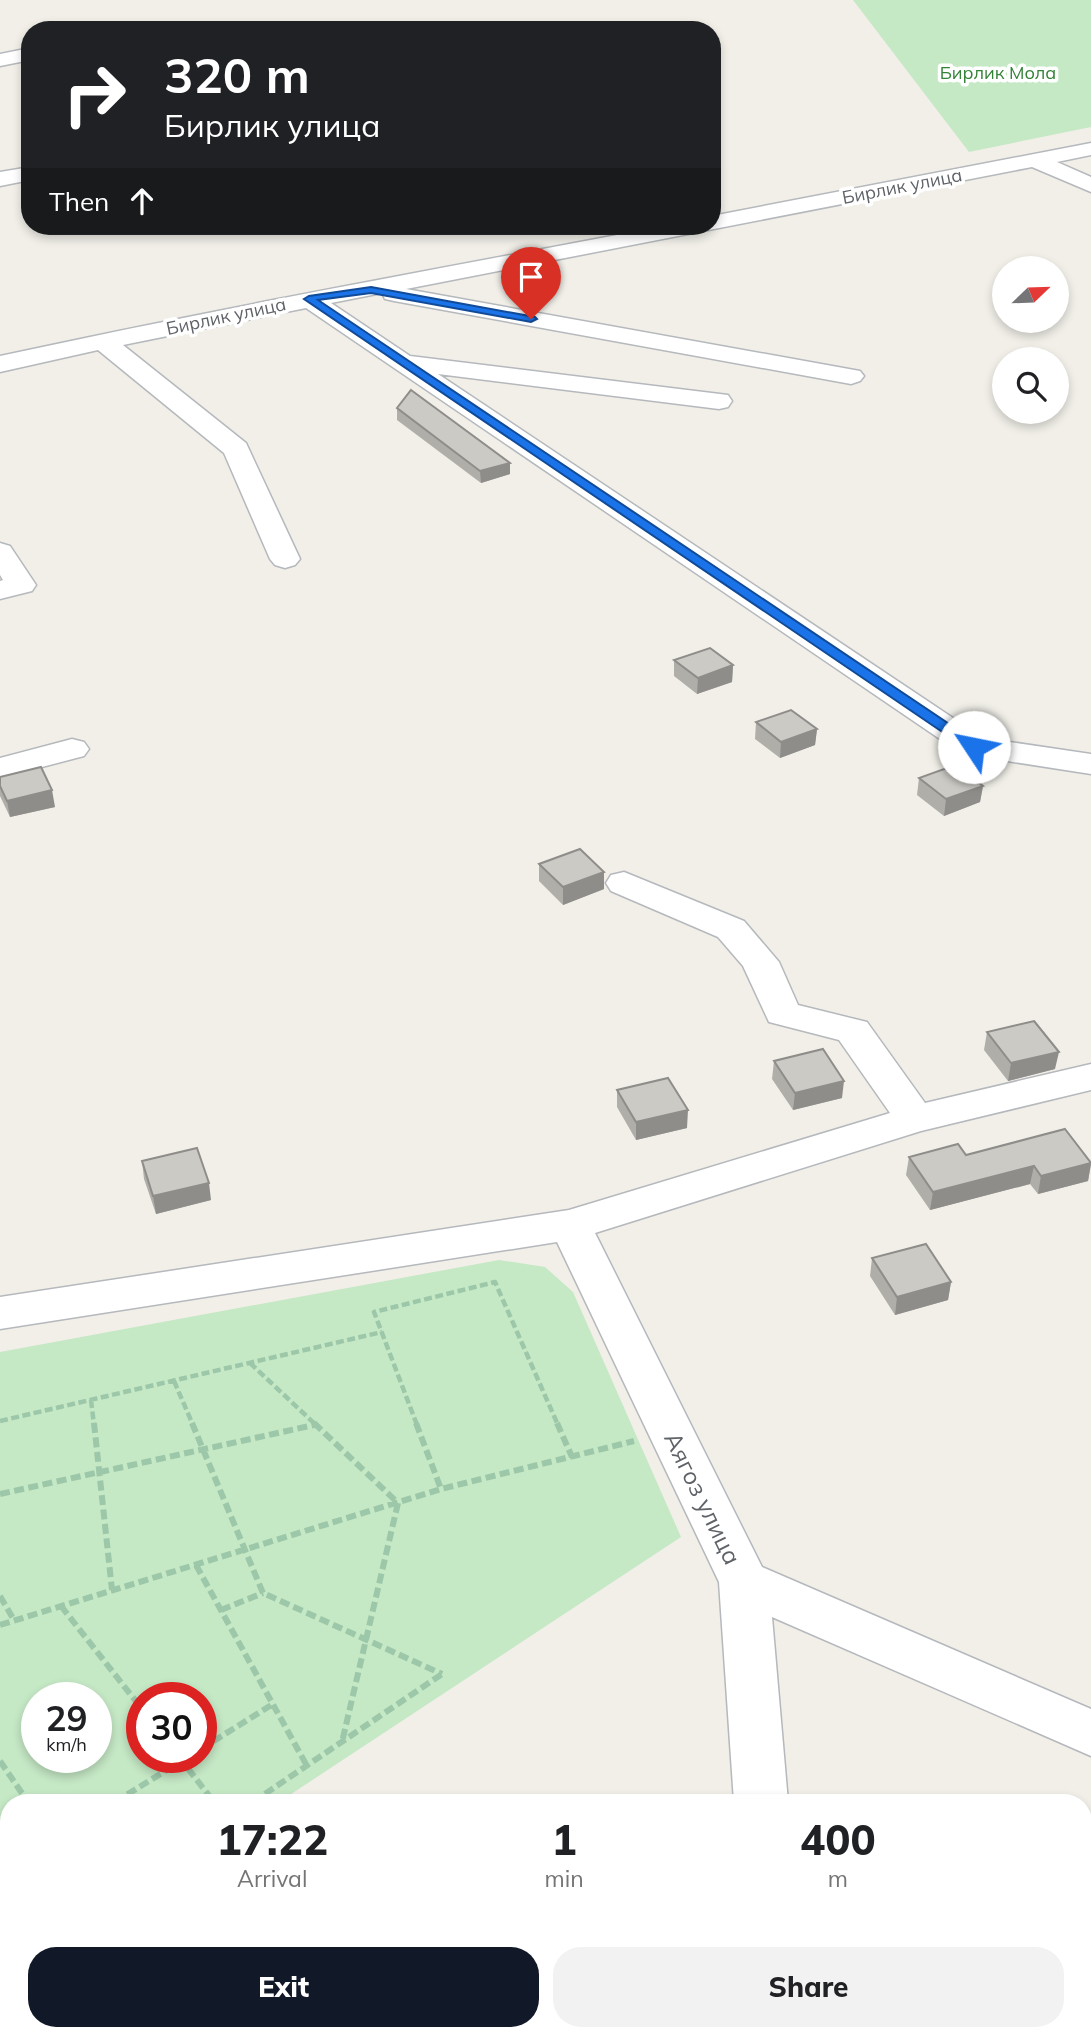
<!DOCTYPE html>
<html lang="en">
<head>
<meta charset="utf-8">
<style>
  body { margin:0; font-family:Mulish,sans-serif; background:#f2f2f2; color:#202124; height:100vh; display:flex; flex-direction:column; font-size:26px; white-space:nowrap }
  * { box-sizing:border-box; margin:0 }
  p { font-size:23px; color:#757577 }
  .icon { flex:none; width:38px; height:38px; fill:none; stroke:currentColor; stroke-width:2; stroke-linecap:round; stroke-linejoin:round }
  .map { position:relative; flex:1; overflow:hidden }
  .panel { position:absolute; left:0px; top:1794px; width:1092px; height:247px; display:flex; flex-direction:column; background:#fff; border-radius:28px 28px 0 0; box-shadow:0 4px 10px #0003 }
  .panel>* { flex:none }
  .top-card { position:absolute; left:21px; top:21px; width:700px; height:214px; border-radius:28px; box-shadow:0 4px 10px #0003; background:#202124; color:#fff; overflow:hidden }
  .needle { width:46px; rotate:67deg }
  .buttons { position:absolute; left:992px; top:256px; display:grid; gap:14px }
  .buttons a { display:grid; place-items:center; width:77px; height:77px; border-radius:50%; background:#fff; box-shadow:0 4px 10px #0003; font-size:35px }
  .speed { position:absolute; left:21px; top:1682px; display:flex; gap:14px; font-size:35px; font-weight:700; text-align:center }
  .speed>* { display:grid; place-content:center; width:91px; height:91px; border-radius:50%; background:#fff; box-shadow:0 4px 10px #0003; line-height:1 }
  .speed small { font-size:18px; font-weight:400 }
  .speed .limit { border:10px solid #d22; background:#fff; color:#111 }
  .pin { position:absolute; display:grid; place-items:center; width:60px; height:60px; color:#fff; margin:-72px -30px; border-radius:50% 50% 50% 0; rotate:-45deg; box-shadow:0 0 7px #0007 }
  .pin .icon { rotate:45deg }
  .me { position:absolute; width:77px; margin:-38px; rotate:304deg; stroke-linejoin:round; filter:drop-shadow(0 0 5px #0008) }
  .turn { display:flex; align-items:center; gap:24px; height:147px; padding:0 28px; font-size:32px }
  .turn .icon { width:91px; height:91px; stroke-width:2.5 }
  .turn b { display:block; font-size:49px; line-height:60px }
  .then { display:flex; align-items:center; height:66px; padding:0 28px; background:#0003; gap:14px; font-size:26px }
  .eta { display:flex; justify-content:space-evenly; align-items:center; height:119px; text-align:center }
  .eta b { font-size:42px; font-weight:800; line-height:49px }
  .cta { display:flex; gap:14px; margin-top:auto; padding:14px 28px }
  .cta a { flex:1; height:80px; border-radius:28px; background:#111827; color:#fff; font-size:28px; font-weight:800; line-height:80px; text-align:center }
  .cta a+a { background:#f2f2f2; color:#202124 }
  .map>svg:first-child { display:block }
  .green { fill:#c5e8c5; fill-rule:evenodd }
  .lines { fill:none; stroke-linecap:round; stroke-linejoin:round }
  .minor-casing { stroke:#b5b8bc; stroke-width:3 }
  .path-far1 { stroke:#9cc7a9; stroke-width:4.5; stroke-dasharray:8 3.5; stroke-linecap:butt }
  .path { stroke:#9cc7a9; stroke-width:6; stroke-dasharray:10 4.5; stroke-linecap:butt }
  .minor { fill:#fff; fill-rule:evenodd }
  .wall { fill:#afaea9 }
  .shaded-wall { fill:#8f8d8a }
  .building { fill:#cccac5; stroke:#8f8d8a; stroke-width:2 }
  .route { fill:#1a73e8; stroke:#114b97; stroke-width:2 }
  .labels { text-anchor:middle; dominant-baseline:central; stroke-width:7; stroke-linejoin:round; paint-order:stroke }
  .far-park-label { font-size:18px; fill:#348238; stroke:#fff }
  .far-street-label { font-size:18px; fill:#5f6368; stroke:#fff }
  .near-street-label { font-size:24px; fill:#5f6368; stroke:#fff }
</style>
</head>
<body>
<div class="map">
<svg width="1091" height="2040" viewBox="0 0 1091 2040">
  <rect width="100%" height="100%" fill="#f1efe8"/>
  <path class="green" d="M853 0H1091V127L969 152Z
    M499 1260 545 1267 573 1292 681 1537 279 1802H9V1899L0 1888V1352ZM37 1698H96V1757H37ZM142 1698H201V1757H142Z"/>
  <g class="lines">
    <g class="minor-casing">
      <path id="minor" d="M30 48V60L0 66V54Z
        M1091 143V155L1057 162 1091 177V192L1032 167 406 289 860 371 864 376 860 381 851 384 394 301 385 299 382 293 331 303 410 356 728 395 732 401 728 407 719 409 438 374 983 738 1091 754V774L962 754 306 308 123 345 246 443 300 559 295 565 285 568 275 565 270 559 224 453 98 350 0 372V356C221 308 442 268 665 226H712V216Z
        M30 167V180L0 186V172Z
        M0 543 10 546 36 585 32 591 0 599V581L3 580 0 575Z
        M72 739 84 742 89 749 84 756 0 778V758Z
        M624 872 744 921 779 962 798 1005 867 1022 925 1103 1091 1064V1090L921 1131 595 1233 762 1567 1091 1709V1756L772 1617 788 1802H734L719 1582 557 1242 0 1329V1297L569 1210 890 1113 839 1040 769 1022 743 966 718 937 611 891 606 883 611 875Z
        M800 2032H858L861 2040H803Z"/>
    </g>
    <path class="path-far1" d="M250 1363 316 1425
      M174 1381 193 1425
      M91 1400 94 1425
      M0 1421 382 1332
      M417 1425 374 1312 495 1282 558 1425"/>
    <path class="path" d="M94 1423 112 1590
      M192 1423 263 1593 442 1674
      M314 1423 398 1503 342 1742
      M416 1423 441 1489
      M557 1423 572 1457
      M0 1494 314 1425
      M196 1565 307 1766
      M0 1596 14 1620
      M61 1606 142 1709
      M221 1610 263 1593
      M0 1625 441 1489 634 1441
      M201 1749 273 1704
      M179 1757 214 1802
      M0 1761 28 1802
      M115 1802 188 1757
      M253 1802 442 1674"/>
    <use href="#minor" class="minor"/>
  </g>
  <path class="wall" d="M397 408 510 474 481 483 397 420Z
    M674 660 733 665 732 682 697 694 674 676Z
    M756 722 817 729 815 745 780 758 755 739Z
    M0 777 55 807 10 817 0 796Z
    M919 778 983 786 980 802 944 816 917 795Z
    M539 864 604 889 563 905 539 881Z
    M987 1032 1055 1069 1008 1081 984 1050Z
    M774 1061 842 1098 793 1110 772 1079Z
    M617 1090 687 1128 636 1140 617 1107Z
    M966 1155 1091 1163V1165L1088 1181 1038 1194 1030 1184 930 1210 906 1175 909 1157Z
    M142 1161 211 1200 156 1214 144 1179Z
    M872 1258 951 1282 948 1300 895 1315 870 1276Z
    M383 2032H408L401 2040H392Z"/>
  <path class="shaded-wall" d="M510 463V474L481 483 480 471Z
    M733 665 732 682 697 694 698 678Z
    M817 729 815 745 780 758 781 742Z
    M983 786 980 802 944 816 946 799Z
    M52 790 55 807 10 817 7 801Z
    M604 872V889L563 905V887Z
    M1059 1052 1055 1069 1008 1081 1011 1063Z
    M844 1081 842 1098 793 1110 795 1093Z
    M688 1110 687 1128 636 1140V1122Z
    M1091 1163 1088 1181 1038 1194 1041 1176Z
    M1034 1166 1030 1184 930 1210 933 1192Z
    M209 1183 211 1200 156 1214 153 1196Z
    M951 1282 948 1300 895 1315 897 1297Z
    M396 2032H408L401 2040H396Z"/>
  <path class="building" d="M411 390 510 463 480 471 397 408Z
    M710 648 733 665 698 678 674 660Z
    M791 710 817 729 781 742 756 722Z
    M955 765 983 786 946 799 919 778Z
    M41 767 52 790 7 801 0 786V777Z
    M580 849 604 872 563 887 539 864Z
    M1034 1021 1059 1052 1011 1063 987 1032Z
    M823 1049 844 1081 795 1093 774 1061Z
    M668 1078 688 1110 636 1122 617 1090Z
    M1065 1129 1091 1163 1041 1176 1034 1166 933 1192 909 1157 958 1144 966 1155Z
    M197 1148 209 1183 153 1196 142 1161Z
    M926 1244 951 1282 897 1297 872 1258Z"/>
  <path class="route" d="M371 287 535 317 537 319 531 322 371 293 318 300 979 744V750H969L304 299 309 296Z"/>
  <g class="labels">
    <g class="far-park-label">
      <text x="998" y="72">Бирлик Мола</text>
    </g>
    <g class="far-street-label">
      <text transform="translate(902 186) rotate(-11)">Бирлик улица</text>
      <text transform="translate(226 316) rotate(-12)">Бирлик улица</text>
    </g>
    <g class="near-street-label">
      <text transform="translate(703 1498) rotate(64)">Аягоз улица</text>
    </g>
  </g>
</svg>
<div class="buttons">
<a><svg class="needle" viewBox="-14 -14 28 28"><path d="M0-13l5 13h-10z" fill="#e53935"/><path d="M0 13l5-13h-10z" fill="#757577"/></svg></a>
<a><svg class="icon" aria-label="search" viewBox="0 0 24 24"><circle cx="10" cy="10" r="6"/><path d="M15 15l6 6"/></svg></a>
</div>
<div class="speed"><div>29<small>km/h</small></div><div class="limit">30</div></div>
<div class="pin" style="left:531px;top:319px;background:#d93025"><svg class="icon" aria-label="arrive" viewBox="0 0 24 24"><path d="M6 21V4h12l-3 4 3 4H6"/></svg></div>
<svg class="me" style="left:974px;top:747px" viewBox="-20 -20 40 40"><circle r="19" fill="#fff"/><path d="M0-13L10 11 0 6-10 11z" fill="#1a73e8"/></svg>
<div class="top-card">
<div class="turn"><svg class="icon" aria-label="right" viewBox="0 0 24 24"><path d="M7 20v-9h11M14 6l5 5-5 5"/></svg><div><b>320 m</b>Бирлик улица</div></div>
<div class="then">Then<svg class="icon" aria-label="ahead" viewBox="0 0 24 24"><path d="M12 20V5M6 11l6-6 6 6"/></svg></div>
</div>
<section class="panel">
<div class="eta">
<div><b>17:22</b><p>Arrival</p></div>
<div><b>1</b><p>min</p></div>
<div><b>400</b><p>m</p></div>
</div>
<div class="cta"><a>Exit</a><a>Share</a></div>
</section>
</div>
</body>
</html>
